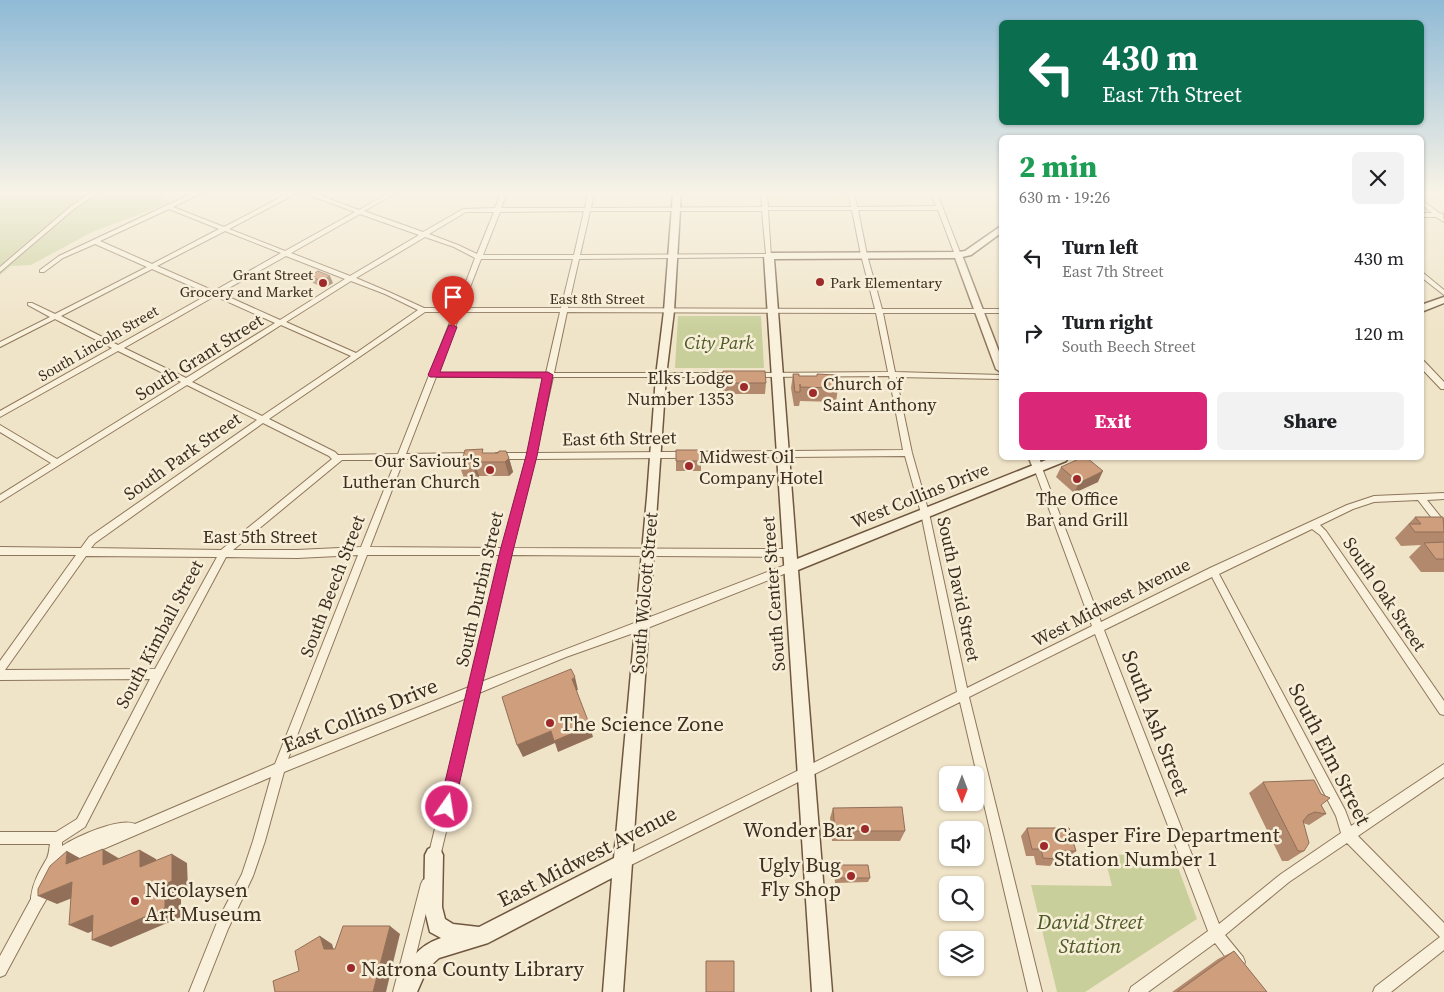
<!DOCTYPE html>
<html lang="en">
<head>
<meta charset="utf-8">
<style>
  body { margin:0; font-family:"Source Serif 4",serif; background:#f2f2f2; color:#202124; height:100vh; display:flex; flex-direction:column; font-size:19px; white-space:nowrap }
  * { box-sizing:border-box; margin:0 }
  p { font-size:16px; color:#757577 }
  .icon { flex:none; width:28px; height:28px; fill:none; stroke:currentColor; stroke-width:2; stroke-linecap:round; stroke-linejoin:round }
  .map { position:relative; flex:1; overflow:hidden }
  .panel { position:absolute; left:999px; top:135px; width:425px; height:325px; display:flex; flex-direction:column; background:#fff; border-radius:8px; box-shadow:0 1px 4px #0004 }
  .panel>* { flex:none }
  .guide { position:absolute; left:999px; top:20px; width:425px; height:105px; border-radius:8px; box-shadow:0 1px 4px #0004; background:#0b6e4f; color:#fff; overflow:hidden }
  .needle { width:32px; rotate:180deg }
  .fabs { position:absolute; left:939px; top:766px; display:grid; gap:10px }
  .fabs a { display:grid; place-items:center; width:45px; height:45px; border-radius:8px; background:#fff; box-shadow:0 1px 4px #0004; font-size:25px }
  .pin { position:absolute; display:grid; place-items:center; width:42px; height:42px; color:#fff; margin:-51px -21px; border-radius:50% 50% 50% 0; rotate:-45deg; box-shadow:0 0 5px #0007 }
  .pin .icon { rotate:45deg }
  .me { position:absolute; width:55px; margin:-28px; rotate:13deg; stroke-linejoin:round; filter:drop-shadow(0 0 4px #0008) }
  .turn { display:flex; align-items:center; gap:18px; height:105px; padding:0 20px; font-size:22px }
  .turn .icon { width:65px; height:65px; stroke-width:2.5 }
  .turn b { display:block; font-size:35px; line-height:42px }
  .round { display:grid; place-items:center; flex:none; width:52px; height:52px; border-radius:8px; background:#f2f2f2 }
  .overview { display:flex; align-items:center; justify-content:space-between; height:85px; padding:0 20px }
  h1 { font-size:30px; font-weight:800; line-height:38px; color:#1e9e55 }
  .action { display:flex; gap:10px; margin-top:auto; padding:10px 20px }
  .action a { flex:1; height:58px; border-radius:8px; background:#db2777; color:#fff; font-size:20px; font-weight:800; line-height:58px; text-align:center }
  .action a+a { background:#f2f2f2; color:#202124 }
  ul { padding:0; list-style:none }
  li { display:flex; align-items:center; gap:15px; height:75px; padding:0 20px }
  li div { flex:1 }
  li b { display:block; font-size:19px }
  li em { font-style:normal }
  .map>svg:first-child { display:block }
  .green { fill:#c9cf9b }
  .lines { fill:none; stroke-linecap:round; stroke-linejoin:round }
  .minor-casing { stroke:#8d765c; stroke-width:2 }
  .tertiary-casing { stroke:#8d765c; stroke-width:3 }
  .secondary-casing { stroke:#6f573f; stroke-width:3 }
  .minor { fill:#faf1dc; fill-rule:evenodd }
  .tertiary { fill:#faf1dc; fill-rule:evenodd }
  .secondary { fill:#faf1dc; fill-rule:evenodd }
  .wall { fill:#b2896c }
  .shaded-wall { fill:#916f58 }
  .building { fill:#cf9f7d; stroke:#916f58 }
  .route { fill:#db2777; stroke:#8e194d }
  .poi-dot { fill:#9e2a2b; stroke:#f7eed8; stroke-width:2 }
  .labels { text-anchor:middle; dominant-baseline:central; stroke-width:5; stroke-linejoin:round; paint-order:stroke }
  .far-poi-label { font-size:15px; fill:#3d2e20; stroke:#f7eed8; text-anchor:end }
  .far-street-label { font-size:15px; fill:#3d2e20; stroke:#f7eed8 }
  .park-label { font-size:18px; font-style:italic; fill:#4d5a26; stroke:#f7eed8 }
  .street-label { font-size:18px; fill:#3d2e20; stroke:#f7eed8 }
  .poi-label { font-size:18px; fill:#3d2e20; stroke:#f7eed8; text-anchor:end }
  .near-street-label { font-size:21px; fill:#3d2e20; stroke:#f7eed8 }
  .near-poi-label { font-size:21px; fill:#3d2e20; stroke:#f7eed8; text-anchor:start }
  .near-park-label { font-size:21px; font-style:italic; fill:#4d5a26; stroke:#f7eed8 }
</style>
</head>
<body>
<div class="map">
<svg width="1444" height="992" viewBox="0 0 1444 992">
  <rect width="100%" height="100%" fill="#f0e4c8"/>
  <path class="green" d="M0 193H161L169 203 92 232 31 265 11 266 0 275Z
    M678 316H761L764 368H675Z
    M1173 854 1197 919 1085 992H1057L1031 885 1112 886 1104 855Z"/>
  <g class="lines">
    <g class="minor-casing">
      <path id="minor" d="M90 193H97L74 209 0 272V267L70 207Z
        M193 193H202L173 207 224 227 289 193H297L229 229 285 251 355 212 304 193H314L359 210 388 193H396L364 211 423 232 463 209 495 208 501 193H507L501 208H585L588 193H594L591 208 762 207 761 193H767L768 207H851L848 193H854L857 207 936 206 931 193H937L961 255 960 256 955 255 938 210H858L867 255 882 309H1001V313H883L895 372 1001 375V379L896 377 912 453 929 513 967 688 1092 626 1034 468 1035 466 1038 465 1042 468 1101 622 1210 568 1347 505 1374 496 1444 493V499L1427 500 1444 521V531L1441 530 1418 500 1374 502 1353 509 1320 525 1326 531 1444 701V715L1440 714 1320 535 1312 529 1219 574 1345 810 1351 826 1444 764V777L1358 836 1444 923V950L1391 992H1373L1375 987 1440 937 1347 843 1289 882 1225 935 1243 957 1245 962 1243 967 1238 969 1233 967 1215 943 1148 992H1129L1131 987 1208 931 1095 634 969 697 1042 992H1028L960 702 627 867 623 869 619 867 617 863 619 859 957 692 921 513 905 456 535 459 512 548 790 549 793 550 795 553 793 556 790 557 511 555 481 682 788 564 791 563 794 564 796 567 794 570 645 629 566 657 479 693 440 857 438 861 434 863 430 861 428 857 467 698 284 772 265 841 253 876 228 929 203 992H189L218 920 242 874 253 841 271 777 87 856 68 869 64 867 62 863 63 860 53 871 47 882 51 884 53 888 40 910 5 975 0 977V956L31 899V897C33 882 39 872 46 860 49 856 49 849 50 844H0V832H56L77 819 150 679 0 680V661L76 555H0V547L81 548 89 537 257 420 187 385 0 502V495L51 463 0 432V425L57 459 181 382 118 351 0 417V411L112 348 55 319 0 347V342L50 317 28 305V303H32L55 314 147 267 95 244 63 258 44 272H40V270L59 256ZM169 209 219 229 152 264 100 241ZM768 210H852L861 255 875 309 568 308 579 259 771 257ZM584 211 574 255H483L500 212ZM590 211H762L766 254 580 255ZM466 212H494L477 254 458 245 429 234ZM360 214 419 235 350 276 291 253ZM225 231 281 253 214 291 157 266ZM425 237 454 247 475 258 456 308H424L389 292 356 278ZM286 256 345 279 280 320 220 293ZM481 259H573L561 308H462ZM152 269 209 294 118 345 61 316ZM351 281 385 294 418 310 356 353 286 322ZM215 296 275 323 186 378 124 348ZM425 312H454L398 454 338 455 335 452 269 419ZM461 312H560L546 373H437ZM567 312 876 313 888 372 754 373 750 375 754 377 889 376 903 450 536 453 553 377H733L737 375 733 373H554ZM281 325 351 356 262 416 192 382ZM436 377H545L528 453H496L492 456 496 459H526L503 548 370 547 404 459H473L477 456 473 453 406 454ZM263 423 329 456 332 459 221 550 91 548 95 543ZM342 460H396L361 547 297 550H233ZM358 555 275 764 135 824C119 817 76 837 62 846V842L85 827 162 677 226 557 297 558ZM367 555H501L469 687 288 759ZM86 556 217 557 155 669 5 670ZM1212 577 1336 816 1341 833 1281 874 1219 924 1104 630Z
        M1421 199 1439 213 1443 214 1444 222 1436 217H1421V213H1432L1421 204Z
        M1421 271 1444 290V295L1421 277Z
        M1421 361H1424L1444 382V389H1441L1421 368Z
        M427 878 431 880 433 884 407 992H393L421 884 423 880Z"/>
    </g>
    <g class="tertiary-casing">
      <path id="tertiary" d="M955 253 962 255 1001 357V372L996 369 954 255Z
        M1029 458H1039L1043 468 1042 471H1034Z"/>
    </g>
    <g class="secondary-casing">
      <path id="secondary" d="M673 193H681L674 311 666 376 623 992H603L612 878 488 943 439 958 427 969 417 992H397C408 965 412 948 441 938L430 932 424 907 425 855 428 849 434 846 440 849 443 855 442 907 445 919 453 924 479 927 614 858 647 497 656 376 664 311Z
        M1001 226V233L971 255 958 258 774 259 797 559 1051 458H1068L1066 461 798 570 832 992H812L764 256 769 253 958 252 965 251Z
        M1444 297V303L1421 312V305Z"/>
    </g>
    <use href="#minor" class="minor"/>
    <use href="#tertiary" class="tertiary"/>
    <use href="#secondary" class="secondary"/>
  </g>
  <path class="wall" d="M310 276 333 283 324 288 313 283Z
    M723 371 766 383 765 394H723Z
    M793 374 838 388 836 402 800 401 799 406H794L791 388Z
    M701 450V471H676V461Z
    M484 453 509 458 513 472 509 476H479L478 480 465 481 460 467Z
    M1061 467 1098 482 1074 493 1056 477Z
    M1415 517 1444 518V572H1421L1409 557 1421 545 1401 546 1395 538Z
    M1263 782 1321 805 1326 814 1309 825 1303 823 1304 851 1288 861H1282L1249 793Z
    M833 808 905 831 900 841H832L830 818Z
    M1027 828 1076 851 1068 858H1057L1050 866 1036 865 1034 856H1026L1021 836Z
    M835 865 870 878 868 882 835 883 834 870Z
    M1234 951 1267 992H1172L1218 959Z"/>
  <path class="shaded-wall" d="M330 276 333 283 324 288 321 281Z
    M509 458 513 472 509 476 505 462Z
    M474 462 479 476 478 480 473 466Z
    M1103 471 1098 482 1074 493 1079 483Z
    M575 677 578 690 575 691 572 679Z
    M590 726 593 737 558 752 555 743 523 757 517 745 551 731Z
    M103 849 120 859 103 865Z
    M140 850 156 859V876L140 867Z
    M67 851 85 861 66 864Z
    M172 854 187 863 188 890 181 893V917L111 947 92 940 165 884Z
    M72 882 90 891 57 904 38 896Z
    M93 915 111 923 88 933 69 925Z
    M390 926 400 934 386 992H373Z
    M320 936 332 944 336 957 324 949Z"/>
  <path class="building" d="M318 271 330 276 321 281 310 276Z
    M723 371H765L766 383H723Z
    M793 374H799V376H817V374L836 375 838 388 800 387V384V392H795Z
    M483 449 482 453H498L499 451H506L509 458 505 462H474L473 466 460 467 465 450Z
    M676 450H701V461H676Z
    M1081 458H1087L1103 471 1079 483 1061 467Z
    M1415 517H1443L1444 532H1415L1409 524H1421Z
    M1444 542V559H1436L1424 543Z
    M571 669 575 677 572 679 590 726 554 741 551 731 517 745 502 697Z
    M1314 780 1321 794 1330 798 1321 805 1326 814 1315 812 1308 815 1303 821 1309 843 1304 851H1298L1263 782Z
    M902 807 905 831H835L833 808Z
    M1027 828H1069L1076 851H1055L1057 859 1043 858 1041 849H1032Z
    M103 849V865L140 850V867L172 854V881L165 884V908L92 940 93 915 69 925 72 882 38 896V889L50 866 67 851 66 864Z
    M835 865H868L870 878H837Z
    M343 926H390L373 992H275L273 981 299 971 295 951 320 936 324 949H335Z
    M1234 951 1267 992H1177Z
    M706 961H734V992H706Z"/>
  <linearGradient id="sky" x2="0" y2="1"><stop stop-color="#8fbad6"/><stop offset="0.58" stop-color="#f8f3e6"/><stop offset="1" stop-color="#f8f3e6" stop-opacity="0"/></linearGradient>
  <rect width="1444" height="332" fill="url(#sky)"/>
  <path class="route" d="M449 325H453L457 327 440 372H548L553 375 537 456 513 551 454 807 452 813 447 815 441 813 439 807 500 551 526 456 542 378 430 377 428 375Z"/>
  <g class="poi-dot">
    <circle cx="820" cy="282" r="5"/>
    <circle cx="323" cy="283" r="5"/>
    <circle cx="744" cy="387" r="5"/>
    <circle cx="813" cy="393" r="5"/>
    <circle cx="689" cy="466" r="5"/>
    <circle cx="490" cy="470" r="5"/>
    <circle cx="1077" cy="479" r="5"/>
    <circle cx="550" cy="723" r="5"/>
    <circle cx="865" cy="829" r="5"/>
    <circle cx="1044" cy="846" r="5"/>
    <circle cx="851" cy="876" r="5"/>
    <circle cx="135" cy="901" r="5"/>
    <circle cx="351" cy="968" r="5"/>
  </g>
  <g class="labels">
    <g class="far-poi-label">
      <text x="313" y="274">Grant Street<tspan x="313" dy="17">Grocery and Market</tspan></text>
      <text x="830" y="282" text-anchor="start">Park Elementary</text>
    </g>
    <g class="far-street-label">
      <text x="597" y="298">East 8th Street</text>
      <text transform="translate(98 343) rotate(-30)">South Lincoln Street</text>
    </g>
    <g class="park-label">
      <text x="719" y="342">City Park</text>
    </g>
    <g class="street-label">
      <text transform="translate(199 357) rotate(-32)">South Grant Street</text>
      <text transform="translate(619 438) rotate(-1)">East 6th Street</text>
      <text transform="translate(182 456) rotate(-35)">South Park Street</text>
      <text transform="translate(920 495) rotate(-22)">West Collins Drive</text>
      <text x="260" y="536">East 5th Street</text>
      <text transform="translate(332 586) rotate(-69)">South Beech Street</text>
      <text transform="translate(479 589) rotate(-77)">South Durbin Street</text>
      <text transform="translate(959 589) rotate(78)">South David Street</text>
      <text transform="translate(644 593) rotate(-85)">South Wolcott Street</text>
      <text transform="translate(773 594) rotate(-94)">South Center Street</text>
      <text transform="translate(1385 594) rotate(56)">South Oak Street</text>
      <text transform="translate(1111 602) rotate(-27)">West Midwest Avenue</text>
      <text transform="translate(159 634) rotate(-62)">South Kimball Street</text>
    </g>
    <g class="poi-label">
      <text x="734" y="377">Elks Lodge<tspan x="734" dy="21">Number 1353</tspan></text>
      <text x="823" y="383" text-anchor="start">Church of<tspan x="823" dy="21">Saint Anthony</tspan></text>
      <text x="699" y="456" text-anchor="start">Midwest Oil<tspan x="699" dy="21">Company Hotel</tspan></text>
      <text x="480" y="460">Our Saviour's<tspan x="480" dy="21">Lutheran Church</tspan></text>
      <text x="1077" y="498" text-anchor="middle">The Office<tspan x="1077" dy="21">Bar and Grill</tspan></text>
    </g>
    <g class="near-street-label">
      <text transform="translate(360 715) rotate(-22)">East Collins Drive</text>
      <text transform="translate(1156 723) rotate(69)">South Ash Street</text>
      <text transform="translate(1330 754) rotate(63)">South Elm Street</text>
      <text transform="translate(587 856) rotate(-27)">East Midwest Avenue</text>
    </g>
    <g class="near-poi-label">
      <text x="560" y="723">The Science Zone</text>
      <text x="855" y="829" text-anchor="end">Wonder Bar</text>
      <text x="1054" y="834">Casper Fire Department<tspan x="1054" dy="24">Station Number 1</tspan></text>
      <text x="841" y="864" text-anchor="end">Ugly Bug<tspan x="841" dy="24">Fly Shop</tspan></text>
      <text x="145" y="889">Nicolaysen<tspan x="145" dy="24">Art Museum</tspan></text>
      <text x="361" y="968">Natrona County Library</text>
    </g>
    <g class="near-park-label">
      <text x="1090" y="921">David Street<tspan x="1090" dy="24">Station</tspan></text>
    </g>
  </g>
</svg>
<div class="fabs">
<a><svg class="needle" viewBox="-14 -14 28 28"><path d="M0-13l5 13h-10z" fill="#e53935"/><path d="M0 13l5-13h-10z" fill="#757577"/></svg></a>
<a><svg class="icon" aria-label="sound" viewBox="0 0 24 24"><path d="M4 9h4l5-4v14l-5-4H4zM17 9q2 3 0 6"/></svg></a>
<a><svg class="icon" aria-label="search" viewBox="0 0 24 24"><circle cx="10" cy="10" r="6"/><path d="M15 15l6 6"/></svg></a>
<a><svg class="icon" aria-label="layers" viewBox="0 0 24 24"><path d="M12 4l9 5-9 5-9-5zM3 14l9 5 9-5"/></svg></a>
</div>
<div class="pin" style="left:453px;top:327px;background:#d93025"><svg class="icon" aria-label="arrive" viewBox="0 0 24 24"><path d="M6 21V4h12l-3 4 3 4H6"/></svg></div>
<svg class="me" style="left:447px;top:807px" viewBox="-20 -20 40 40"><circle r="17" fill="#db2777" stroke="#fff" stroke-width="3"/><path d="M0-11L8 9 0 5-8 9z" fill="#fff"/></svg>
<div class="guide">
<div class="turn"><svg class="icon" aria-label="left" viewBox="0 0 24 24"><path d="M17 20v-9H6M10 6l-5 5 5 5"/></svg><div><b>430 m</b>East 7th Street</div></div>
</div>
<section class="panel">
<div class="overview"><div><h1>2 min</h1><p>630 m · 19:26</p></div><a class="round"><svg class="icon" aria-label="close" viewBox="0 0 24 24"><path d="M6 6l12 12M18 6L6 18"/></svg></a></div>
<ul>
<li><svg class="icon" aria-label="left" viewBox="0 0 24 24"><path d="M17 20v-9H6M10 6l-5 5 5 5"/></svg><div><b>Turn left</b><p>East 7th Street</p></div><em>430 m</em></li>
<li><svg class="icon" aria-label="right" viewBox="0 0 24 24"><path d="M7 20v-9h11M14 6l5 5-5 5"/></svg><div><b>Turn right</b><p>South Beech Street</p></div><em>120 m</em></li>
</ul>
<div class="action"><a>Exit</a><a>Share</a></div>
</section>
</div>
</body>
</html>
